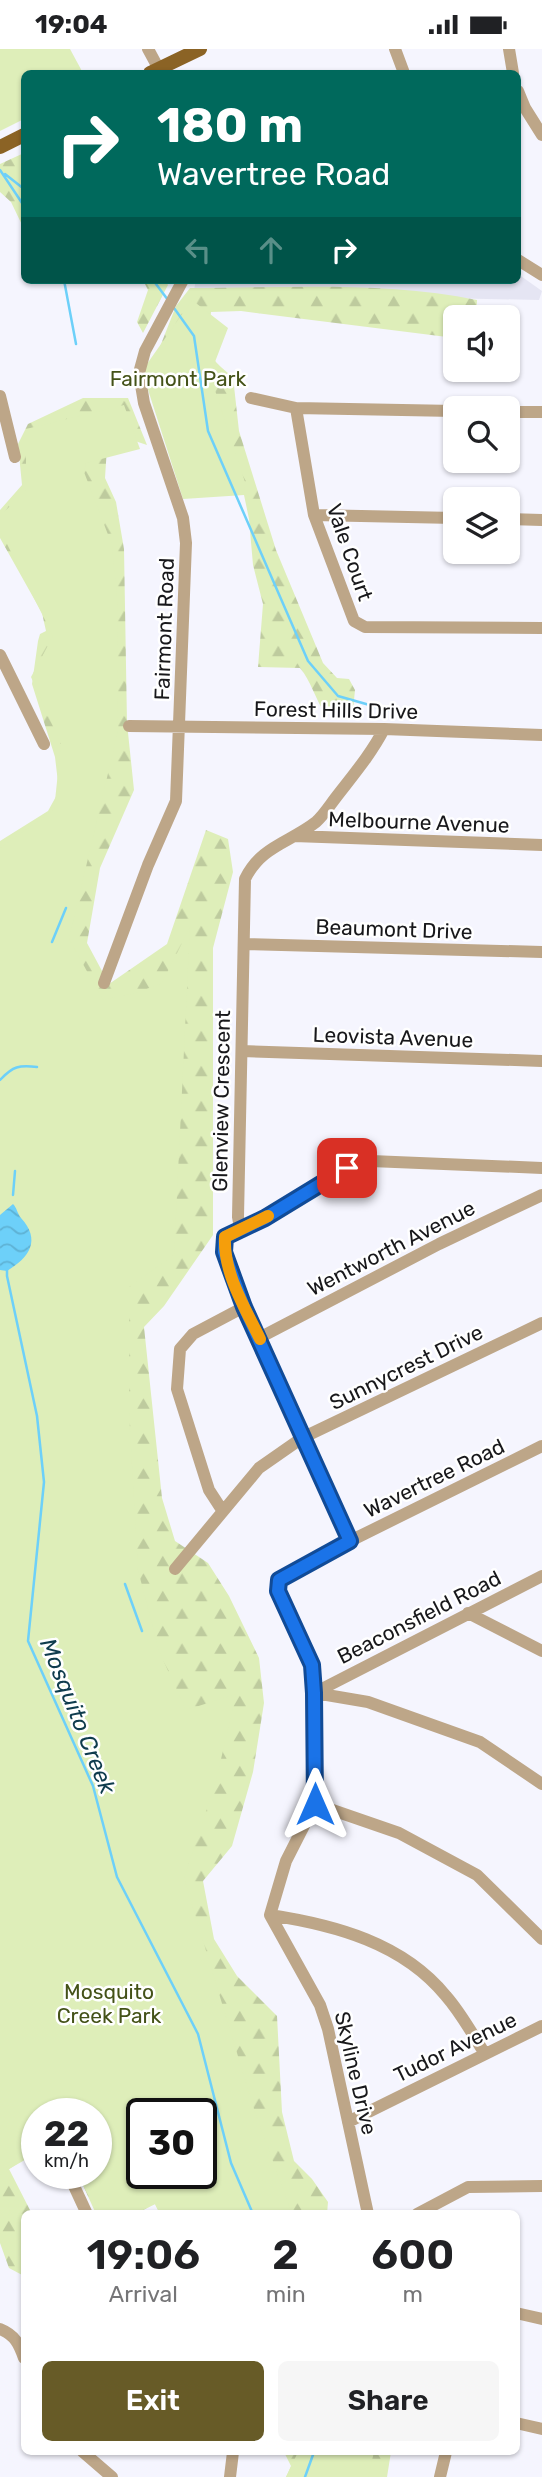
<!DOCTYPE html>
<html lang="en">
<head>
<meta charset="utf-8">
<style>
  body { margin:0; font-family:Rubik,sans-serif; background:#f6f6f6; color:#202124; height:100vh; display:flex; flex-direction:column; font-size:26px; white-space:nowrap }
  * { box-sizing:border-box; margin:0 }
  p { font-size:23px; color:#757577 }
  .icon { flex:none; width:38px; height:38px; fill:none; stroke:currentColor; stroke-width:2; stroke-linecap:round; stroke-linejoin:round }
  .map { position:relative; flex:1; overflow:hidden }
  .sheet { position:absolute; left:21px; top:2161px; width:499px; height:245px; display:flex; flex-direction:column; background:#fff; border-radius:10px; box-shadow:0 2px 5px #0004 }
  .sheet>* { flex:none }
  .top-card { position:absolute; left:21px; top:21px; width:500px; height:214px; border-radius:10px; box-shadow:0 2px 5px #0004; background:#00695c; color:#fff; overflow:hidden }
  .tools { position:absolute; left:443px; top:256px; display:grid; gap:14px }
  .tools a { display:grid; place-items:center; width:77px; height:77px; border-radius:10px; background:#fff; box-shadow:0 2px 5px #0004; font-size:35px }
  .speed { position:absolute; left:21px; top:2049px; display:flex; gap:14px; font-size:35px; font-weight:700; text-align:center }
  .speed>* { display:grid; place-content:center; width:91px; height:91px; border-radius:50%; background:#fff; box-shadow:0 2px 5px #0004; line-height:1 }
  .speed small { font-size:18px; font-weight:400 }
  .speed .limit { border:4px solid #111; border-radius:10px; background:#fff; color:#111 }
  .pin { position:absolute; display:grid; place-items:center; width:60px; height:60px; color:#fff; margin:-30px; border-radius:14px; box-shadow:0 4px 10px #0006 }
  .me { position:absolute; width:77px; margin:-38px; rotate:0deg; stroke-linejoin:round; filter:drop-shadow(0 0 5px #0008) }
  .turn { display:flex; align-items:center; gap:24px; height:147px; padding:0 21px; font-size:32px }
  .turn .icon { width:91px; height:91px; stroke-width:2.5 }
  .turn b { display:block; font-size:49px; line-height:60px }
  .lanes { display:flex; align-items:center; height:66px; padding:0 21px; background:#0003; justify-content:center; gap:35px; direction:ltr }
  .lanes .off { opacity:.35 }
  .eta { display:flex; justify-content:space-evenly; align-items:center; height:119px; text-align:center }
  .eta b { font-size:42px; font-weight:600; line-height:49px }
  .cta { display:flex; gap:14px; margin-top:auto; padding:14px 21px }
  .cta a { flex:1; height:80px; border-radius:10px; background:#675b27; color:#fff; font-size:28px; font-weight:600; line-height:80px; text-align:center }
  .cta a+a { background:#f6f6f6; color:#202124 }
  .status { display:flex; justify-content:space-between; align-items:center; height:49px; padding:0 35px; background:#fff; direction:ltr }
  .status svg { height:19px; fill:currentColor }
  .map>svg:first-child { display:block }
  .built { fill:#e5e5f3 }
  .forest { fill:url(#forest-firs); fill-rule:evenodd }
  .green { fill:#deeeb9; fill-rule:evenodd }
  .water { fill:url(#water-waves) }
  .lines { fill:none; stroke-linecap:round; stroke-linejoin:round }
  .stream { stroke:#6dd0f9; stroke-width:2.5 }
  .minor { stroke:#bda688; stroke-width:12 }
  .major { stroke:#8b6325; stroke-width:14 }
  .route-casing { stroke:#114b97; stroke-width:18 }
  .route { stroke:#1a73e8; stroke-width:12 }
  .slow { stroke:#f59e0b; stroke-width:12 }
  .labels { text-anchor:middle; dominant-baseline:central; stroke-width:5; stroke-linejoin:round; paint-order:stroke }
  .park-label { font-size:21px; fill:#445218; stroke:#fff }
  .street-label { font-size:21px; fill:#18181b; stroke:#fff }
  .water-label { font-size:23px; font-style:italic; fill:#0f3c4d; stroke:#fff }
</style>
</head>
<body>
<div class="status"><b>19:04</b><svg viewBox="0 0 49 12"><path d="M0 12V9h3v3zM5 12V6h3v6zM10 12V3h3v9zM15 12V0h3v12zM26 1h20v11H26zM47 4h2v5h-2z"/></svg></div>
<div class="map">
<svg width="542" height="2428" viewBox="0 0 542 2428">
  <defs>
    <pattern id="forest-firs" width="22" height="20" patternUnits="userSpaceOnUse" patternTransform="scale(1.75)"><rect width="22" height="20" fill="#deeeb9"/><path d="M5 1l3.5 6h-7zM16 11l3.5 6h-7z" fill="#becb9e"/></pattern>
    <pattern id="water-waves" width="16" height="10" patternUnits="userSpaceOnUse" patternTransform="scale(1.75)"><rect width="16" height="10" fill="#6dd0f9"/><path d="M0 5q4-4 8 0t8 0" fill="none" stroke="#5eb2d5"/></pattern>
  </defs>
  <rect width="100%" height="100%" fill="#f5f5fe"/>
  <path class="built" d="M518 225 542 242 539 251 441 249 192 251 196 231H518Z"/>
  <path class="forest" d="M24 104V180L11 153 0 143V115Z
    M143 231H165L168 236 143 284 137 273 148 241Z
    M190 239C283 239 385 232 477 251L476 268H455V289L241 262 211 263C208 300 202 304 233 328L239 382 276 501 323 614 337 629 349 630 355 641 353 661 345 667 324 663C315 649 311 632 300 619L258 618 263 555 253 516 249 470 244 446 226 444 152 318 176 257Z
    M83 349H128L147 396 108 383 105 429 116 453 124 500 127 674 134 741 100 819 87 894 109 935 167 895 206 781 228 790 233 823 213 899V1186L164 1257 144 1278 162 1449 175 1492 208 1514 229 1547 259 1609 264 1654 253 1723 232 1797 203 1832 214 1890 237 1927 277 1967 282 2063 294 2112 312 2130 328 2153 327 2165H160L155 2155 135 2165H96L78 2125 96 2124V2065H37V2104L9 2120 32 2165H24V2227L9 2219 0 2194V792L48 762 59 742 55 708 32 635 38 592 40 585 46 582 42 564 0 489V461L22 436 18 395 28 375ZM142 2065H201V2124H142Z
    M284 2403H391L387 2428H286L291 2417Z"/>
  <path class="green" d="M0 0H70L83 24H24V70L0 82Z
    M192 251 228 279 210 326 245 433 244 446 183 450 142 322Z
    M124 356 140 400 86 414 84 423 112 496 117 548 118 682 69 890 103 951 136 944 162 934 190 878 174 1206 129 1238V1364L138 1521 159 1602 186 1661 236 1645 216 1732 184 1829 254 2060 292 2165H160L155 2155 135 2165H98L77 2125 96 2124V2065H37V2102L0 2126V799L54 761 61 695 31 628 53 587 0 481V467L26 441V380ZM142 2065H201V2124H142Z
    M298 2403H374L368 2428H286Z"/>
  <path class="water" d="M13 1155C17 1159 17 1164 21 1169 41 1191 30 1208 7 1222L0 1221V1166Z"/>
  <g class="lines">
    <path class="stream" d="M0 121 24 157
      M5 125 24 140
      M64 231 76 295
      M153 231 168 251
      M174 259 194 287 208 382 308 612 338 647 415 669
      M52 893 66 859
      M0 1031C13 1017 19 1016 37 1018
      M13 1146 15 1122
      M7 1220V1227L37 1367 44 1433 28 1592 93 1737 117 1828 198 1985 231 2114 253 2165
      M125 1535 142 1582
      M305 2428 314 2403"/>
    <path class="minor" d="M148 0 161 24
      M395 0 404 24
      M509 0 513 24
      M518 42 525 59 542 86
      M518 211 542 226
      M0 347 15 408
      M251 349 296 359 455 362
      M296 359 314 466 354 572 365 578 542 579
      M508 363H542
      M314 466 455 469
      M508 470 542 471
      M0 606 44 695
      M129 677 384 680 542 686
      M294 787 542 796
      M244 895 542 903
      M104 934 148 816 176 752 186 494 183 469 144 354 139 324 145 302 183 231
      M242 1002 542 1012
      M240 1179C286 1160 324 1127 371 1112L542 1119
      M259 1289 439 1195 542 1146
      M222 1461 209 1441 177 1340 180 1300 193 1285 244 1258
      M350 1492 244 1258 224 1203 225 1188 240 1179 238 1168 245 830C261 797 289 794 316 773 324 766 330 756 337 747 354 725 371 705 384 680
      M175 1520 259 1419 302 1389 542 1274
      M468 1564 542 1602
      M314 1644 542 1527
      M315 1644 368 1653 480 1693 542 1735
      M315 1755 399 1784 477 1826 542 1890
      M270 1866C335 1876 403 1894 446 1947 461 1964 473 1986 485 2005
      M348 2073 542 1977
      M68 2124 87 2165
      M368 2165 328 1980 320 1956 270 1866 286 1812 315 1755 314 1644 311 1616 278 1542 279 1531 350 1492 542 1397
      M417 2165 468 2138 542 2137
      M516 2264 542 2270
      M0 2280C15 2286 19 2295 24 2309
      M516 2374 542 2380
      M83 2403 112 2428
      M230 2428 233 2403
      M440 2428 446 2403"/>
    <path class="major" d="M150 24 200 0
      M0 98 24 86"/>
  </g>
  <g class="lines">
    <g class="route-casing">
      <path id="route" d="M315 1755 314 1644 312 1616 278 1542 279 1531 350 1492 244 1258 224 1203 225 1188 265 1169 347 1119"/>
    </g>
    <use href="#route" class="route"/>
    <path class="slow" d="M260 1290C245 1259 223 1223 225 1188L268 1167"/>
  </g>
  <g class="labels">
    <g class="park-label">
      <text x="178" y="329">Fairmont Park</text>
      <text x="109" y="1942">Mosquito<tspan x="109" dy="24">Creek Park</tspan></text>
    </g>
    <g class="street-label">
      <text transform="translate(350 503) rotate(71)">Vale Court</text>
      <text transform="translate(164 580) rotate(-88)">Fairmont Road</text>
      <text transform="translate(336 661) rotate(1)">Forest Hills Drive</text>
      <text transform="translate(419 773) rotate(2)">Melbourne Avenue</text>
      <text transform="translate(394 880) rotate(2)">Beaumont Drive</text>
      <text transform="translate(393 988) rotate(2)">Leovista Avenue</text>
      <text transform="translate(221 1052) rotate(-89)">Glenview Crescent</text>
      <text transform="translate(391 1199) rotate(-27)">Wentworth Avenue</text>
      <text transform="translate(406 1318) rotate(-26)">Sunnycrest Drive</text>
      <text transform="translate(434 1429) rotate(-26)">Wavertree Road</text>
      <text transform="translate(419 1568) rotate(-27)">Beaconsfield Road</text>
      <text transform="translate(455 1998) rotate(-26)">Tudor Avenue</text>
      <text transform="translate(356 2024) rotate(77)">Skyline Drive</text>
    </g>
    <g class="water-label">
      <text transform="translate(78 1667) rotate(68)">Mosquito Creek</text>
    </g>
  </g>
</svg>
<div class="tools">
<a><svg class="icon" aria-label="sound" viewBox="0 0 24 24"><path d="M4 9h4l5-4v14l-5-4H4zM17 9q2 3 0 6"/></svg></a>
<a><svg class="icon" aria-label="search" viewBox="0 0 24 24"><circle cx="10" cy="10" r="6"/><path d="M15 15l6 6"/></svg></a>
<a><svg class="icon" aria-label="layers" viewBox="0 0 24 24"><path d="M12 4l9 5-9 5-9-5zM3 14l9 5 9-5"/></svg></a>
</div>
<div class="speed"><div>22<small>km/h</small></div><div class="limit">30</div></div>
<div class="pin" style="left:347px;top:1119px;background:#d93025"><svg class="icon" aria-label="arrive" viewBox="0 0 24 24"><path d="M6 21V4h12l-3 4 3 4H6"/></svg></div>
<svg class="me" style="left:315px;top:1755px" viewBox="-20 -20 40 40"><path d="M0-17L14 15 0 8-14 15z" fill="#1a73e8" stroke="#fff" stroke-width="4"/></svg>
<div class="top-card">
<div class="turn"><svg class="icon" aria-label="right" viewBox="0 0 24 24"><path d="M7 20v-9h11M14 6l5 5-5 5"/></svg><div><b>180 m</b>Wavertree Road</div></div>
<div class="lanes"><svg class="icon off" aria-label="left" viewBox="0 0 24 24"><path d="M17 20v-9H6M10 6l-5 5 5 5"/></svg><svg class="icon off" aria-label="ahead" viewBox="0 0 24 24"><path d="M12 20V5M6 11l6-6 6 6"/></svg><svg class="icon" aria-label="right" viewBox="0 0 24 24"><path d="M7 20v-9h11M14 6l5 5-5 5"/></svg></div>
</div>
<section class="sheet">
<div class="eta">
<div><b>19:06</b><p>Arrival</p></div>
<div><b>2</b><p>min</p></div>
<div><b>600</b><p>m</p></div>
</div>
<div class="cta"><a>Exit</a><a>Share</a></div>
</section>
</div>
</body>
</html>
